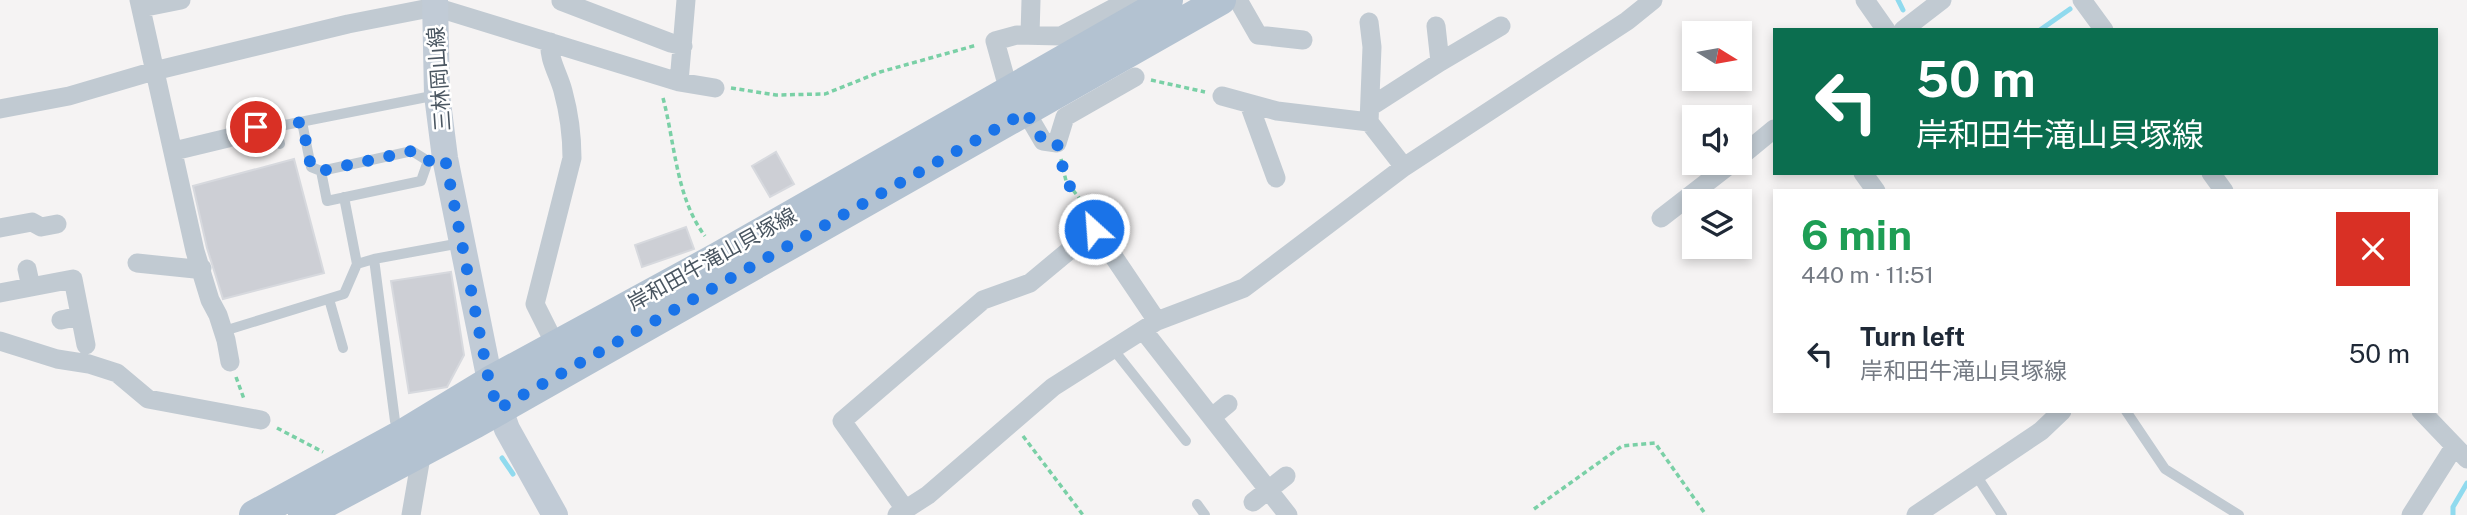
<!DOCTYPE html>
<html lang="en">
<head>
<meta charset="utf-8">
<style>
  body { margin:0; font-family:"Public Sans","Noto Sans JP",sans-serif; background:#f6f6f7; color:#1f2937; height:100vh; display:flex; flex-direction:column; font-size:26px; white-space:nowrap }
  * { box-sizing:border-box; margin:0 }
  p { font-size:23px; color:#747a83 }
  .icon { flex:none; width:38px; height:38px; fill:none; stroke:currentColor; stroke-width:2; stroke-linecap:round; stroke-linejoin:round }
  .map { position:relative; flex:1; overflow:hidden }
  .sheet { position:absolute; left:1773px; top:189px; width:665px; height:224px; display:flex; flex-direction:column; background:#fff; border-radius:0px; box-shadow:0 4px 10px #0003 }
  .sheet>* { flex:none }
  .guide { position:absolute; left:1773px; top:28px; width:665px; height:147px; border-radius:0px; box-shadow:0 4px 10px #0003; background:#0b6e4f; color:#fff; overflow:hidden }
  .needle { width:46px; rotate:101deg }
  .tools { position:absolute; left:1682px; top:21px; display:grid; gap:14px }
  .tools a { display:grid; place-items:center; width:70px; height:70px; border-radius:0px; background:#fff; box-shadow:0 4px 10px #0003; font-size:35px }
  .pin { position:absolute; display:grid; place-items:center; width:60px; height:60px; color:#fff; margin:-30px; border:4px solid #fff; border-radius:50%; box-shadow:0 2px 7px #0007 }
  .me { position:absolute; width:77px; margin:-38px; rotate:334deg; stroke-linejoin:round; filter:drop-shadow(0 0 5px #0008) }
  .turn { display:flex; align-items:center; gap:24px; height:147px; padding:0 28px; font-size:32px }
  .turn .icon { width:91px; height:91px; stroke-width:2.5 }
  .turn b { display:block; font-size:49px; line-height:60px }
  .round { display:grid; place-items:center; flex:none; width:74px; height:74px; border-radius:0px; background:#f6f6f7 }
  .head { display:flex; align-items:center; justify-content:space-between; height:119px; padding:0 28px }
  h1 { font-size:42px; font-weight:700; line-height:52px; color:#1e9e55 }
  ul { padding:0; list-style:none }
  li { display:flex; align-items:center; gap:21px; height:91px; padding:0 28px }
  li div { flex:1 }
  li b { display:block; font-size:26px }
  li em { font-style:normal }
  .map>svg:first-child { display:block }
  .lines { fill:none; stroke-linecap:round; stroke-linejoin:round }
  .stream { stroke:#90daee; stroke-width:5 }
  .building { fill:#cdcfd5; stroke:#d7d9de; stroke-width:2 }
  .path { stroke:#7ad0a6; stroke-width:3.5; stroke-dasharray:5 3.5; stroke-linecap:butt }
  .lane { stroke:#c1cad2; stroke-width:10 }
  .street { stroke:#c1cad2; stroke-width:19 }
  .secondary { stroke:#c1cbd6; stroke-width:26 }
  .primary { stroke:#b3c2d1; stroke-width:30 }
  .route { stroke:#1a73e8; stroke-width:12; stroke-dasharray:0 21.6 }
  .labels { text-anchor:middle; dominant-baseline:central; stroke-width:5; stroke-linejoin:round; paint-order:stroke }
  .street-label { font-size:21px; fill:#4a5661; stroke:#fff }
</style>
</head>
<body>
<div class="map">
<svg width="2467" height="515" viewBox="0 0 2467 515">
  <rect width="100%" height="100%" fill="#f5f3f3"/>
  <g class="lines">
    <path class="stream" d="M1898 0 1903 10
      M2040 30 2070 9
      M502 458 513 474
      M2453 515V507L2467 483"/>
  </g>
  <path class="building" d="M776 152 794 184 770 197 752 166Z
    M294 159 324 273 223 299 207 248 193 186Z
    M686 227 694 249 642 267 635 245Z
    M451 272 464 355 447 387 409 393 391 281Z"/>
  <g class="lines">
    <path class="path" d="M1151 80 1205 92
      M731 88 776 95 825 94 880 72 977 45
      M663 98C675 143 676 198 705 236
      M1061 159 1066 181 1090 212
      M236 377 244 399
      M277 428 323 452
      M1023 436 1083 515
      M1534 509 1622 446 1655 443 1706 515"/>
    <path class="lane" d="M302 122 311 167 321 171
      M275 123 280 144
      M256 127 275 123 285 125 437 95
      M428 161 421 181 327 201 321 171 412 151 428 161 444 159
      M344 197 357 264
      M374 259 461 243
      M329 299 343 348
      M224 331 344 294 357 264 374 259 395 421 399 431
      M1113 349 1186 441
      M2126 411 2165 469 2239 515
      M1976 475 2002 515
      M1197 504 1205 515"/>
    <path class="street" d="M139 0 195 251 210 300 218 315 226 340 230 362
      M1238 0 1258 35 1303 40
      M1865 0 1886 30
      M2082 0 2104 30
      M561 1 671 43 683 46
      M141 8 181 0
      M1369 22 1372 47 1369 122 1404 167
      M1436 26 1440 62
      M1903 30 1942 0
      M1030 35 1031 0
      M550 42C548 59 559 75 563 91 569 113 572 135 572 158L535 304 556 346
      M679 82 686 0
      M1013 89 1005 77 995 41 1017 35 1061 36 1129 0
      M1222 96 1277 111 1369 122
      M1249 104 1276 178
      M1370 107 1440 62 1501 26
      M0 109 69 96 154 71 348 24 435 7 679 82 715 88
      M1026 112 1043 141 1057 143 1065 117 1135 77
      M174 151 228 138
      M1740 157 1774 129
      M1863 173 1876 191
      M2211 173 2224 191
      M1661 218 1732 163
      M0 228 32 222 41 227 57 224
      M137 263 195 269 202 268
      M27 269 31 287
      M0 293 73 279 86 345
      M61 320 80 316
      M1143 330 1288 515
      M0 341 57 359 89 364 117 373 148 399 261 420
      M2421 411 2467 459
      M1212 417 1228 404
      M1253 502 1286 476
      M905 509 842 421 983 300 1030 283 1095 229 1157 321
      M411 515 422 451
      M897 515 928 495 1053 387 1157 321 1244 288 1404 167 1627 21 1653 0
      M1916 515 2041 431 2062 411
      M2411 515 2454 447"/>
    <path class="secondary" d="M435 0 437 95 445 158 490 381 507 429 555 515"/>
    <path class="primary" d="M254 515 401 435 490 381 718 257 1168 0
      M303 515 476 423 1221 0"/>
  </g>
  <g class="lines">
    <path class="route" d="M256 127C272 124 286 125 302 122L311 167 321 171 412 151 428 161 445 158 489 381 498 409 1026 112 1043 141 1057 143 1066 181 1093 217 1094 229"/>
  </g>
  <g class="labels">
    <g class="street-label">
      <text transform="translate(439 79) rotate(-94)">三林岡山線</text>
      <text transform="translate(712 259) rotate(-29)">岸和田牛滝山貝塚線</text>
    </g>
  </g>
</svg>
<div class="tools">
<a><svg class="needle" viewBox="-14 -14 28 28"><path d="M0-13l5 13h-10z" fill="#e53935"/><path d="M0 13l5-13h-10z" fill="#747a83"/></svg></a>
<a><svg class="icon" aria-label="sound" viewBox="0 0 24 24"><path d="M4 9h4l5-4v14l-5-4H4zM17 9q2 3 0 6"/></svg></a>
<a><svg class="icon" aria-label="layers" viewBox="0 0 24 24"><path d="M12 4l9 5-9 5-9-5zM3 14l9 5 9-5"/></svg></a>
</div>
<div class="pin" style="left:256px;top:127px;background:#d93025"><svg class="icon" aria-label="arrive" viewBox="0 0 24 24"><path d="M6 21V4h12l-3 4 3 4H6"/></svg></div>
<svg class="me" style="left:1094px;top:229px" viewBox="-20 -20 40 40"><circle r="17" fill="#1a73e8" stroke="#fff" stroke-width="3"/><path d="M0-11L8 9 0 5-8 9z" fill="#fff"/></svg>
<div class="guide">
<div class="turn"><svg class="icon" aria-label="left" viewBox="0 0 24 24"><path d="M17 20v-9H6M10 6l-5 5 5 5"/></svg><div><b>50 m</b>岸和田牛滝山貝塚線</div></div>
</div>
<section class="sheet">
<div class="head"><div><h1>6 min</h1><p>440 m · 11:51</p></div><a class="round" style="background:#d93025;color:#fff"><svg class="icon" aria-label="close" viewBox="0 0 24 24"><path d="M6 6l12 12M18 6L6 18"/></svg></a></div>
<ul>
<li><svg class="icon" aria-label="left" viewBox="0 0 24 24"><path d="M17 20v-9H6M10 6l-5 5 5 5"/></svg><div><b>Turn left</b><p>岸和田牛滝山貝塚線</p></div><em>50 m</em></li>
</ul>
</section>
</div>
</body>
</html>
